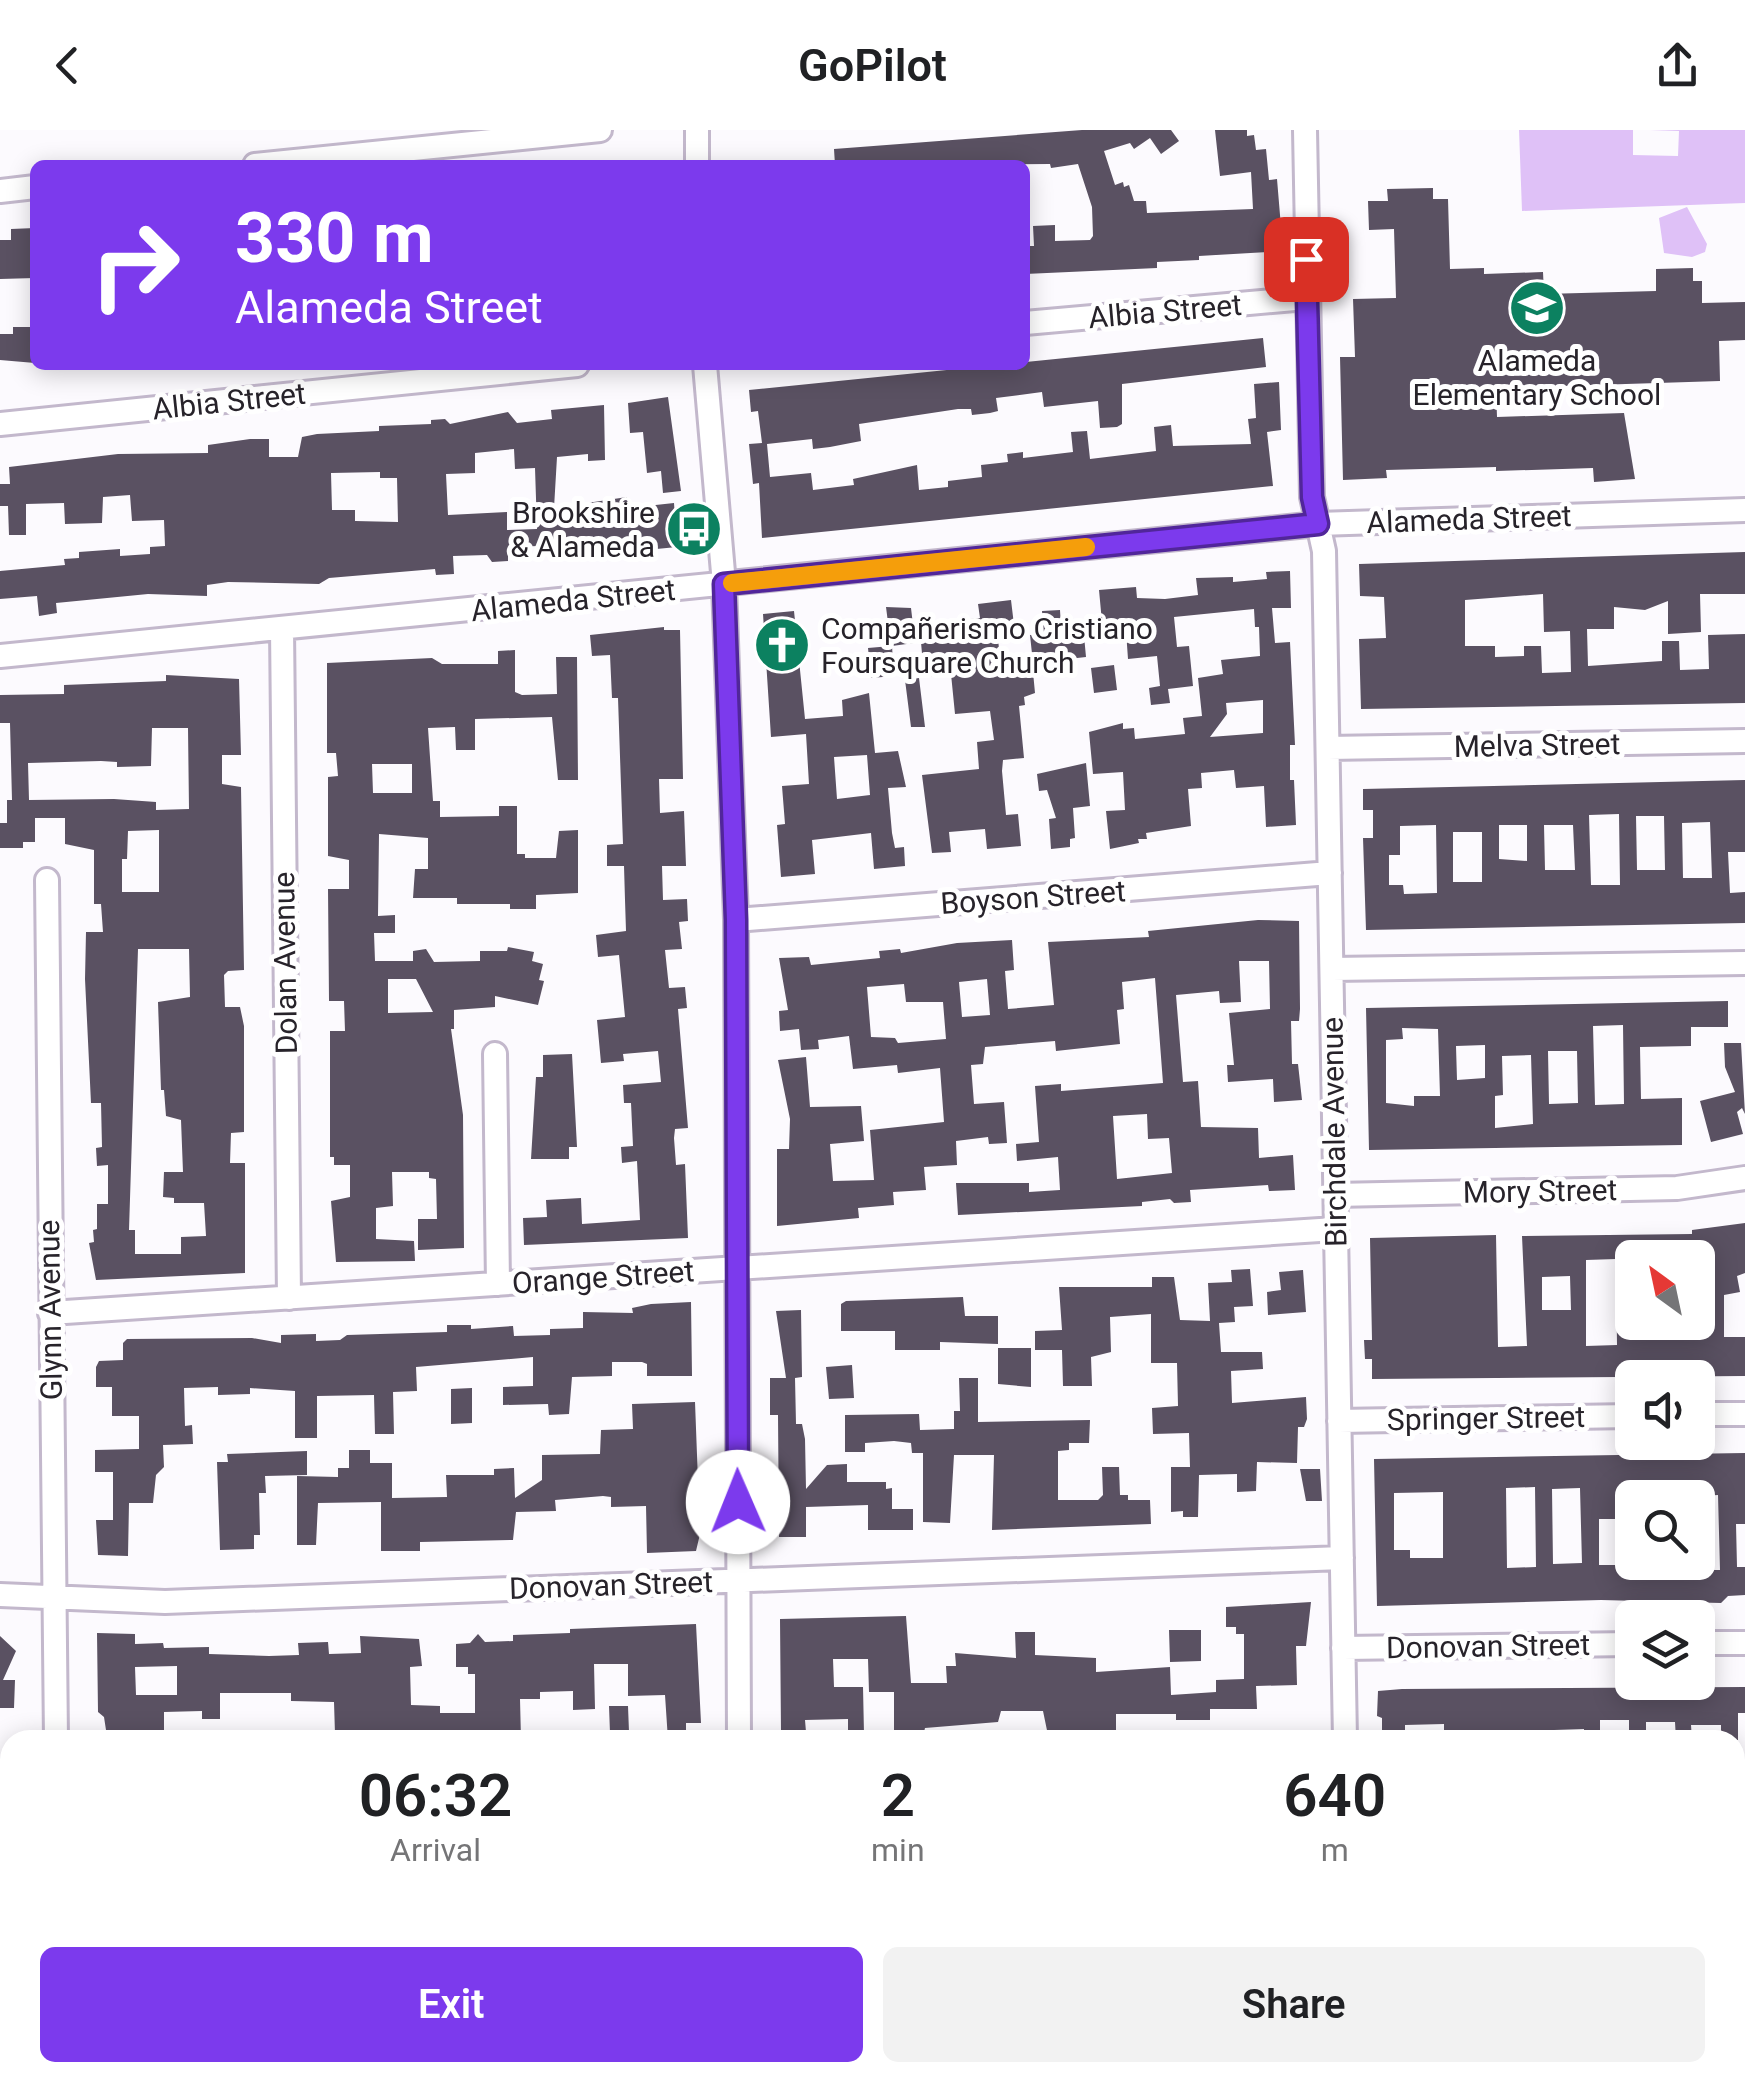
<!DOCTYPE html>
<html lang="en">
<head>
<meta charset="utf-8">
<style>
  body { margin:0; font-family:Roboto,sans-serif; background:#f2f2f2; color:#202124; height:100vh; display:flex; flex-direction:column; font-size:38px; white-space:nowrap }
  * { box-sizing:border-box; margin:0 }
  p { font-size:32px; color:#757577 }
  .icon { flex:none; width:55px; height:55px; fill:none; stroke:currentColor; stroke-width:2; stroke-linecap:round; stroke-linejoin:round }
  .map { position:relative; flex:1; overflow:hidden }
  .drawer { position:absolute; left:0px; top:1600px; width:1745px; height:352px; display:flex; flex-direction:column; background:#fff; border-radius:30px 30px 0 0; box-shadow:0 5px 25px #0003 }
  .drawer>* { flex:none }
  .hud { position:absolute; left:30px; top:30px; width:1000px; height:210px; border-radius:15px; box-shadow:0 5px 25px #0003; background:#7c3aed; color:#fff; overflow:hidden }
  .needle { width:65px; rotate:327deg }
  .fabs { position:absolute; left:1615px; top:1110px; display:grid; gap:20px }
  .fabs a { display:grid; place-items:center; width:100px; height:100px; border-radius:15px; background:#fff; box-shadow:0 5px 25px #0003; font-size:50px }
  .pin { position:absolute; display:grid; place-items:center; width:85px; height:85px; color:#fff; margin:-42px; border-radius:20px; box-shadow:0 5px 15px #0006 }
  .me { position:absolute; width:110px; margin:-55px; rotate:359deg; stroke-linejoin:round; filter:drop-shadow(0 0 8px #0008) }
  .turn { display:flex; align-items:center; gap:35px; height:210px; padding:0 40px; font-size:45px }
  .turn .icon { width:130px; height:130px; stroke-width:2.5 }
  .turn b { display:block; font-size:70px; line-height:85px }
  .eta { display:flex; justify-content:space-evenly; align-items:center; height:170px; text-align:center }
  .eta b { font-size:60px; font-weight:600; line-height:70px }
  .primary-button { display:flex; gap:20px; margin-top:auto; padding:20px 40px }
  .primary-button a { flex:1; height:115px; border-radius:15px; background:#7c3aed; color:#fff; font-size:40px; font-weight:600; line-height:115px; text-align:center }
  .primary-button a+a { background:#f2f2f2; color:#202124 }
  header { display:flex; justify-content:space-between; align-items:center; height:130px; padding:0 40px; background:#fff; font-size:45px; font-weight:600 }
  .map>svg:first-child { display:block }
  .green { fill:#dfc1f7 }
  .building { fill:#5a5162; fill-rule:evenodd }
  .lines { fill:none; stroke-linecap:round; stroke-linejoin:round }
  .minor-casing { stroke:#c3b8cc; stroke-width:28 }
  .minor { stroke:#fff; stroke-width:22 }
  .route-casing { stroke:#51269a; stroke-width:25 }
  .route { stroke:#7c3aed; stroke-width:18 }
  .slow { stroke:#f59e0b; stroke-width:18 }
  .labels { text-anchor:middle; dominant-baseline:central; stroke-width:10; stroke-linejoin:round; paint-order:stroke }
  .street-label { font-size:30px; fill:#27232a; stroke:#fff }
  .poi-label { font-size:30px; fill:#27232a; stroke:#fff }
</style>
</head>
<body>
<header><svg class="icon" aria-label="back" viewBox="0 0 24 24"><path d="M15 5l-7 7 7 7"/></svg>GoPilot<svg class="icon" aria-label="share" viewBox="0 0 24 24"><path d="M12 15V3M7 8l5-5 5 5M5 13v7h14v-7"/></svg></header>
<div class="map">
<svg width="1745" height="1951" viewBox="0 0 1745 1951">
  <rect width="100%" height="100%" fill="#fcfafe"/>
  <path class="green" d="M1519 0H1633V25L1678 26 1679 1 1650 0H1745V73L1522 81Z
    M1687 77 1707 114 1705 122 1692 127 1664 123 1659 88Z"/>
  <path class="building" d="M1082 0H1171L1179 11 1161 24 1150 8 1134 19 1130 13 1104 21 1115 55 1123 52 1124 57 1129 55 1134 71H1146L1147 83 1253 79 1251 42 1220 46 1215 0H1247V6L1254 5 1256 20 1266 19 1269 50 1277 49 1283 121 1199 126V130L1157 132V138L1025 144V116H1034L1033 96 1055 95V111L1090 110 1093 106 1092 77 1078 34 1051 38 1050 34 835 35 834 19Z
    M1433 58V69H1448L1450 139 1484 138V144L1543 142 1544 164 1656 161V139L1693 138V151H1702V173L1745 172V210L1719 211 1720 251 1496 258 1497 287 1624 283 1635 349 1594 352 1593 338 1496 341V337L1386 340 1387 348 1343 350 1340 227H1355L1353 169 1396 168 1394 99 1369 100 1368 71H1388L1387 59Z
    M35 98V148L0 149V110H11V99Z
    M13 197H35V233L0 230V204H13Z
    M1263 208 1266 237 1122 254V294L1117 297 1100 298 1098 271 1044 277 1042 262 996 268 998 281 990 283 972 285 971 279H958L859 294 861 311 830 317 813 319 812 309 767 314 770 347 811 343 813 360 854 355 853 349 917 335 919 360 948 357V351L982 347 981 335 1008 332 1007 324 1023 322V328L1073 322 1071 302 1087 301 1090 329 1156 321 1154 297 1171 295 1173 316 1251 314 1248 289 1256 288 1254 254 1279 252 1281 300 1267 302 1273 356 762 408 759 353 753 354 749 314 762 313 758 281 751 282 749 260Z
    M668 267 681 361 663 363 661 341 647 343 643 302 630 303 628 273Z
    M604 275 605 330 588 331V324L557 327 554 378 627 367 628 378 674 373 677 417 553 429 550 420 539 421V416L508 417V431L492 432 487 425 453 426 454 444 436 445 435 439 329 448 319 454 228 452 207 455V466L148 464 56 473 57 483 39 486 37 466 0 469V441L65 435 64 429 79 428V422L120 419V426L150 424V417L165 416 164 390 132 391 130 365 103 367 102 393 65 394 64 373 26 374V405H9L8 376H0V354H10L9 337 118 324 208 323V315L250 309H269V327H298L302 307 317 304 379 301V296L431 294V290L445 289 450 294 508 282 517 293 552 289 551 280ZM514 319 515 339 535 338 537 399 507 400V382L448 385 446 344 475 343V323ZM380 342V348H397L398 392 355 391V380H332L331 343Z
    M1745 422V464H1700L1701 502 1668 504V471L1645 480 1614 477V499H1587L1588 536 1662 531V511H1679L1680 540 1709 539 1708 505 1745 504V573L1361 579 1359 509 1386 508 1384 467 1360 466 1359 434ZM1543 464 1544 502 1570 501 1571 542 1542 543 1541 516H1524V526L1495 527V516H1465V470Z
    M1290 441 1291 478H1272L1275 513 1290 512 1295 615H1290V650H1294L1296 695 1266 697 1264 656 1236 658 1234 640 1201 643 1202 658 1188 659 1191 696 1146 703 1147 709H1138L1139 713 1110 719 1106 681 1125 680 1123 642 1093 644 1089 602 1123 593V599L1134 598 1135 609 1185 604 1183 588 1202 586 1198 548 1223 544 1221 530 1260 526 1259 497H1255L1254 479 1174 487 1177 517 1189 516 1193 556 1168 559 1170 573 1151 575 1149 558 1160 556 1157 526 1128 529 1126 501 1103 503 1099 460 1136 457 1137 468 1165 469 1198 465 1196 448 1233 447V452L1267 449 1266 442ZM1263 570V603L1210 607 1227 584 1226 573Z
    M1011 470 1014 495 997 500 1002 546 1033 542 1035 563 1024 567 1025 575 1019 576 1024 628 1003 630 1002 641 1006 685 1018 684 1021 716 987 719 985 699 949 702 951 722 932 723 922 645 979 639 977 612 994 610 990 581 955 584 951 544 924 547 921 512 892 516 894 546 871 548 868 518 891 516 886 477 911 478 913 495 980 488 978 474Z
    M1060 480 1061 497 1083 495 1086 527 1033 533 1030 505 1044 504 1042 481Z
    M794 481 805 589 843 586 842 570 869 563 875 623 898 621 906 657 888 658 892 703 895 718 904 717 905 736 874 739 871 703 812 710 815 744 781 747 777 695 785 694 782 656 809 654 806 604 771 607 763 484ZM867 625 870 665 837 669 834 627Z
    M664 497V500H680L683 649H659L660 683 684 681 686 736H662L663 770 687 769 688 791 679 792 682 819 665 820 669 858 685 857 687 878 678 879 688 998 675 999 674 1008 676 1035 685 1034 688 1108 524 1115 523 1088 547 1087 546 1070 581 1068 582 1094 640 1090 637 1031 622 1033 621 1017 633 1016 631 973H624L623 955 661 952 658 921 623 924 624 931 601 933 597 890 625 887 619 825 598 827 596 805 626 801 625 770 624 736H607V715L623 714 618 568H612L610 525 592 526 590 505Z
    M515 520V562L522 565 557 564 556 527H577L578 650H558L552 587 475 589V620H456L455 597 428 598 433 671H440V687L499 686V676H517V724H525V728H556L559 701 578 700V763L536 765V779H510V774H457V768H413L415 739H428V708L379 704 378 786 395 785V803H374L375 831H413V821L426 819 434 832 480 831V821H507L508 817 534 822 532 831 543 834 539 850 544 851 538 875 495 866V877L454 880V899H451L463 985 464 1118 418 1120V1089H437L436 1049 429 1048V1042H392L393 1076 376 1078V1109L414 1111 415 1131 336 1132 331 1071 350 1067V1035H334V1027H330V901H345L344 871H329L328 759H349V730L328 726V647L338 646 336 623H327V533L432 528 442 534H498V521ZM372 634H412V663H373ZM388 849H416L433 882 388 883Z
    M1114 535 1117 560 1094 563 1091 538Z
    M166 545 239 549 241 625H222V654L241 657 244 840 228 841 224 845 225 877H240L244 896V1002L231 1003 230 1033H245V1143L96 1150 89 1113 94 1112 93 1100 97 1099V1074H108V1035L97 1036 96 1018 102 1017 101 973H91L85 849 86 802H103L101 774H94V720L65 714V688H35V712H23V718H0V693H7V670H12L10 593H0V565L64 564V555L166 551ZM152 598H188L189 679 156 680V672L114 669 29 670 28 633 101 631 117 632V637L151 636ZM159 700V762H122V729H127L128 701ZM138 819H189L190 867 158 872 161 960H164L166 986 181 990 183 1042H164L163 1067 174 1068V1073H204L206 1106 181 1107V1124H135V1100H129Z
    M919 548 925 597H911L905 550Z
    M1086 633 1090 676 1073 678 1075 708 1070 709V717L1051 719 1049 689 1056 688 1047 660 1039 661 1037 644Z
    M1745 650V722H1728L1730 763 1745 762V793L1366 800 1363 708H1373V680H1363V659ZM1619 684 1620 755H1591L1589 685ZM1636 686H1664L1665 740H1637ZM1710 692 1712 748H1683L1682 693ZM1436 695 1437 763 1404 764 1403 755H1389V725H1400V696ZM1499 695H1527V731L1499 729ZM1544 695H1573L1575 740H1545ZM1453 702H1482V752H1453Z
    M1258 790 1299 791 1300 879 1299 891H1291L1292 934H1298L1302 970 1274 972 1273 949 1228 952 1227 935H1234L1229 883 1270 879 1269 831H1239L1241 872 1220 873 1219 861 1176 865 1183 952 1198 951 1201 997 1258 998 1259 1028 1293 1025 1295 1060 1269 1061 1268 1055 1190 1060 1191 1072 1174 1073 1170 1069 1142 1072V1076L958 1085 956 1053H1029V1062L1060 1060 1058 1027 1017 1031 1016 1014 1039 1012 1035 956 1061 954V961L1163 953 1155 848 1122 852 1124 879 1117 880 1120 914 1056 921 1055 911 985 917 983 934 971 935 974 974 1004 972 1007 1013 989 1014 988 1007 956 1011 957 1035 924 1037 926 1060 893 1062 894 1075 858 1078 859 1088 777 1096V1019H789L790 989 778 930 806 927 810 977 861 976 864 1011 830 1014 833 1051 874 1050 870 1000 944 992 940 938 898 943 897 935 853 939 849 906 818 910 819 919 801 920 799 899 780 901 779 881 788 880 779 828 809 827 811 835 880 828 879 821 900 819 901 823 957 813 1012 810 1014 840 1005 841 1008 879 1054 875 1048 812 1149 807 1148 801ZM987 849 990 885 962 887 959 852ZM904 854 906 872H943L946 909 898 913 895 908 871 907 867 857ZM1147 984 1148 1009 1169 1008 1172 1043 1117 1049 1113 986Z
    M1728 871V897H1691V916L1640 917 1641 969 1682 968V1015L1369 1020 1366 878ZM1623 895 1624 974 1595 975 1593 896ZM1402 898 1438 899 1440 966H1414V976L1386 973V910L1403 909ZM1485 915V948L1457 950 1456 916ZM1548 921H1577L1578 973 1549 974ZM1531 925 1533 994 1495 998V966L1503 965 1502 926Z
    M1724 913H1741L1745 984 1742 978 1737 982 1743 1004 1711 1012 1700 971 1735 962 1725 937Z
    M572 924 577 1017H569V1029H531L536 947H543V925Z
    M1745 1093V1143L1737 1146 1740 1162 1724 1165V1207H1745V1246L1372 1249V1229H1365L1364 1210H1372L1370 1108 1496 1105 1498 1217 1527 1216 1522 1106 1692 1104V1100ZM1632 1128H1698V1143H1707V1201L1678 1202V1192H1632ZM1616 1129 1617 1215 1586 1216V1130ZM1570 1146 1571 1180H1542V1147Z
    M1250 1139 1253 1176 1234 1177 1235 1192 1219 1193 1221 1222H1262L1263 1239 1231 1241 1232 1273 1306 1267 1307 1289 1304 1297H1298L1297 1333 1257 1332 1256 1361 1237 1362V1344L1199 1345 1198 1387H1183V1381L1171 1382V1337H1190L1189 1303 1153 1304 1152 1278 1178 1276 1177 1233H1151V1184L1110 1187 1111 1222 1091 1227 1092 1256H1063L1062 1220H1035V1201L1062 1200 1059 1157H1152V1147H1174L1180 1190 1210 1191 1208 1153 1232 1152 1231 1140Z
    M1303 1140 1306 1182 1268 1185 1267 1162 1281 1160 1279 1142Z
    M963 1167 965 1186H998V1214L940 1212V1220H895V1201H841V1174L846 1171Z
    M691 1172 692 1246H647V1234L642 1232H612V1246L572 1247 569 1284 549 1285 548 1274 503 1275V1257L533 1256V1227L416 1237 417 1261 393 1262 394 1304H375L374 1265 317 1266V1308H295V1261L250 1258V1264L218 1265V1257L184 1258 185 1296 192 1295 193 1314 163 1315 164 1337 156 1345 153 1373H129L128 1426 98 1425 96 1390H113V1342H95V1320L139 1319V1286H112V1257H96V1237L99 1231 123 1230V1213L127 1209 252 1208 281 1213V1205L316 1204V1211L340 1210 347 1205 447 1202V1195H471V1199L513 1196 514 1206 550 1205V1199L583 1198V1182L633 1183 632 1178 651 1174Z
    M801 1180 802 1247 795 1248 796 1294H802L805 1309 806 1359 827 1335 847 1334V1352H886V1359L892 1358V1379H913V1400H868V1375L806 1377V1407H779L778 1285H770V1248H786L776 1181Z
    M998 1218H1031V1257L998 1254Z
    M852 1235 854 1268 829 1269 826 1237Z
    M959 1248H978V1292L1090 1290 1089 1313H1069V1320L1058 1321V1370H1098L1103 1365 1102 1337H1119L1120 1365H1128V1370H1150L1151 1394 992 1400 994 1325H954L950 1393 923 1392V1323H912L911 1313 894 1311 865 1313V1322H845V1285L919 1284 920 1300 954 1299V1281H960Z
    M472 1258V1293L451 1294V1259Z
    M695 1272 700 1404 696 1421 647 1423 646 1376 611 1377V1367L603 1366 555 1370 556 1381 516 1382 513 1410 420 1412V1421H381V1372L318 1373 316 1415H297V1346L338 1347V1338H349V1320H370V1333H392V1368L447 1367 446 1345H494V1339L514 1338 515 1368 542 1350V1325L600 1324 601 1300 633 1299 632 1274Z
    M307 1321V1345L265 1346 266 1363H259L260 1405H254V1419L220 1420 217 1332H228L227 1324Z
    M1745 1323V1394H1736L1737 1437H1745V1465L1728 1466 1721 1473 1601 1470 1377 1476 1374 1329ZM1671 1354V1368L1718 1365 1720 1440H1632V1435H1599V1389H1632V1355ZM1535 1357 1536 1437 1507 1438 1506 1358ZM1580 1358 1582 1433 1553 1434 1552 1359ZM1443 1362V1428H1410V1420H1394V1363Z
    M1300 1339H1320L1322 1371H1306Z
    M1311 1472 1306 1516H1296L1297 1555 1256 1556 1257 1579H1210V1590H1176V1584H1116V1610H1049L1043 1581H1001L998 1592 925 1598 922 1610H902V1604H894V1562H869L868 1529H833L834 1557H863L864 1604H848V1589L805 1590 806 1602H781L780 1489 906 1486 911 1553H947L946 1536H956L955 1523 1016 1528 1015 1502H1035V1525L1096 1528V1542L1170 1537 1171 1565 1216 1562V1550L1244 1549V1504H1236V1497H1226V1477Z
    M696 1494 701 1593H686V1610H668L665 1565 628 1566V1534H594L595 1579 573 1580V1561L540 1562V1569H520L521 1610H445V1602L352 1608V1604H335L334 1572 291 1571V1563H220V1589H202V1581L164 1582V1610H147V1600H106L104 1587 98 1582 97 1503 135 1504V1514L163 1513 164 1518 209 1517V1524L269 1526 299 1525 298 1513 328 1512 329 1524 361 1523 360 1506 419 1509 422 1536 410 1537 411 1575 440 1576V1583H475V1544H468V1537H456V1514L470 1513 478 1504 485 1512 513 1511V1505L570 1503V1499ZM177 1536V1565H136L135 1537Z
    M1169 1500H1201V1531L1170 1532Z
    M0 1506 16 1521 3 1550H15L14 1578H0Z
    M1745 1557V1583H1738V1610H1721V1595H1691L1692 1610H1676L1675 1592H1646V1610H1629V1590H1600V1610H1584V1599L1554 1600V1610H1538V1602H1509V1610H1444V1594L1405 1595V1602L1382 1603V1588L1377 1586 1378 1561 1402 1559Z
    M609 1576H628L629 1602 610 1603Z"/>
  <g class="lines">
    <g class="minor-casing">
      <path id="minor" d="M697 0V35
        M1305 0 1312 367 1324 421 1345 1610
        M255 35 600 0
        M0 61 35 57
        M1025 193 1306 168
        M705 235 724 454 736 790 739 1610
        M0 294 577 235
        M282 498 289 1168
        M0 526 1318 394 1745 380
        M1328 618 1745 611
        M47 750 56 1610
        M736 790 1330 743
        M1332 839 1745 833
        M495 924 498 1154
        M1335 1065 1677 1058 1745 1048
        M50 1183 1335 1099
        M1698 1284H1745
        M1339 1291 1632 1286
        M0 1465 165 1472 1342 1428
        M1698 1513H1745
        M1343 1518 1632 1514
        M1350 1942V1951
        M735 1951 736 1942"/>
    </g>
    <use href="#minor" class="minor"/>
  </g>
  <g class="lines">
    <g class="route-casing">
      <path id="route" d="M738 1372 736 790 724 454 1318 394 1312 367 1306 129"/>
    </g>
    <use href="#route" class="route"/>
    <path class="slow" d="M732 453 1086 417"/>
  </g>
  <defs>
    <g id="school-disc" transform="scale(2.875)"><circle r="9.5" fill="#0c8160" stroke="#fff"/><path d="M0-5L7-2L0 1L-7-2ZM-4 1L0 2.5L4 1V4Q0 6-4 4Z" fill="#fff"/></g>
    <g id="bus-disc" transform="scale(2.875)"><circle r="9.5" fill="#0c8160" stroke="#fff"/><path d="M-5-6H5V4H4V6H2V4H-2V6H-4V4H-5ZM-3.5-4V0h7V-4ZM-3.5 1.2v1.5H-2V1.2ZM2 1.2v1.5H3.5V1.2Z" fill="#fff"/></g>
    <g id="church-disc" transform="scale(2.875)"><circle r="9.5" fill="#0c8160" stroke="#fff"/><path d="M-1.2-6h2.4v3.5h3.3v2.4h-3.3V6h-2.4V-.1h-3.3v-2.4h3.3Z" fill="#fff"/></g>
  </defs>
  <g fill-rule="evenodd">
    <use href="#school-disc" x="1537" y="178"/>
    <use href="#bus-disc" x="694" y="399"/>
    <use href="#church-disc" x="782" y="515"/>
  </g>
  <g class="labels">
    <g class="street-label">
      <text transform="translate(1165 181) rotate(-5)">Albia Street</text>
      <text transform="translate(229 271) rotate(-6)">Albia Street</text>
      <text transform="translate(1469 389) rotate(-2)">Alameda Street</text>
      <text transform="translate(573 470) rotate(-6)">Alameda Street</text>
      <text transform="translate(1537 615) rotate(-1)">Melva Street</text>
      <text transform="translate(1033 767) rotate(-4)">Boyson Street</text>
      <text transform="translate(285 833) rotate(-91)">Dolan Avenue</text>
      <text transform="translate(1334 1002) rotate(-91)">Birchdale Avenue</text>
      <text transform="translate(1540 1061) rotate(-1)">Mory Street</text>
      <text transform="translate(603 1147) rotate(-4)">Orange Street</text>
      <text transform="translate(50 1180) rotate(-91)">Glynn Avenue</text>
      <text transform="translate(1486 1288) rotate(-1)">Springer Street</text>
      <text transform="translate(611 1455) rotate(-2)">Donovan Street</text>
      <text transform="translate(1488 1516) rotate(-1)">Donovan Street</text>
    </g>
    <g class="poi-label">
      <text x="1537" y="230">Alameda<tspan x="1537" dy="34">Elementary School</tspan></text>
      <text x="655" y="382" text-anchor="end">Brookshire<tspan x="655" dy="34">&amp; Alameda</tspan></text>
      <text x="821" y="498" text-anchor="start">Compañerismo Cristiano<tspan x="821" dy="34">Foursquare Church</tspan></text>
    </g>
  </g>
</svg>
<div class="fabs">
<a><svg class="needle" viewBox="-14 -14 28 28"><path d="M0-13l5 13h-10z" fill="#e53935"/><path d="M0 13l5-13h-10z" fill="#757577"/></svg></a>
<a><svg class="icon" aria-label="sound" viewBox="0 0 24 24"><path d="M4 9h4l5-4v14l-5-4H4zM17 9q2 3 0 6"/></svg></a>
<a><svg class="icon" aria-label="search" viewBox="0 0 24 24"><circle cx="10" cy="10" r="6"/><path d="M15 15l6 6"/></svg></a>
<a><svg class="icon" aria-label="layers" viewBox="0 0 24 24"><path d="M12 4l9 5-9 5-9-5zM3 14l9 5 9-5"/></svg></a>
</div>
<div class="pin" style="left:1306px;top:129px;background:#d93025"><svg class="icon" aria-label="arrive" viewBox="0 0 24 24"><path d="M6 21V4h12l-3 4 3 4H6"/></svg></div>
<svg class="me" style="left:738px;top:1372px" viewBox="-20 -20 40 40"><circle r="19" fill="#fff"/><path d="M0-13L10 11 0 6-10 11z" fill="#7c3aed"/></svg>
<div class="hud">
<div class="turn"><svg class="icon" aria-label="right" viewBox="0 0 24 24"><path d="M7 20v-9h11M14 6l5 5-5 5"/></svg><div><b>330 m</b>Alameda Street</div></div>
</div>
<section class="drawer">
<div class="eta">
<div><b>06:32</b><p>Arrival</p></div>
<div><b>2</b><p>min</p></div>
<div><b>640</b><p>m</p></div>
</div>
<div class="primary-button"><a>Exit</a><a>Share</a></div>
</section>
</div>
</body>
</html>
